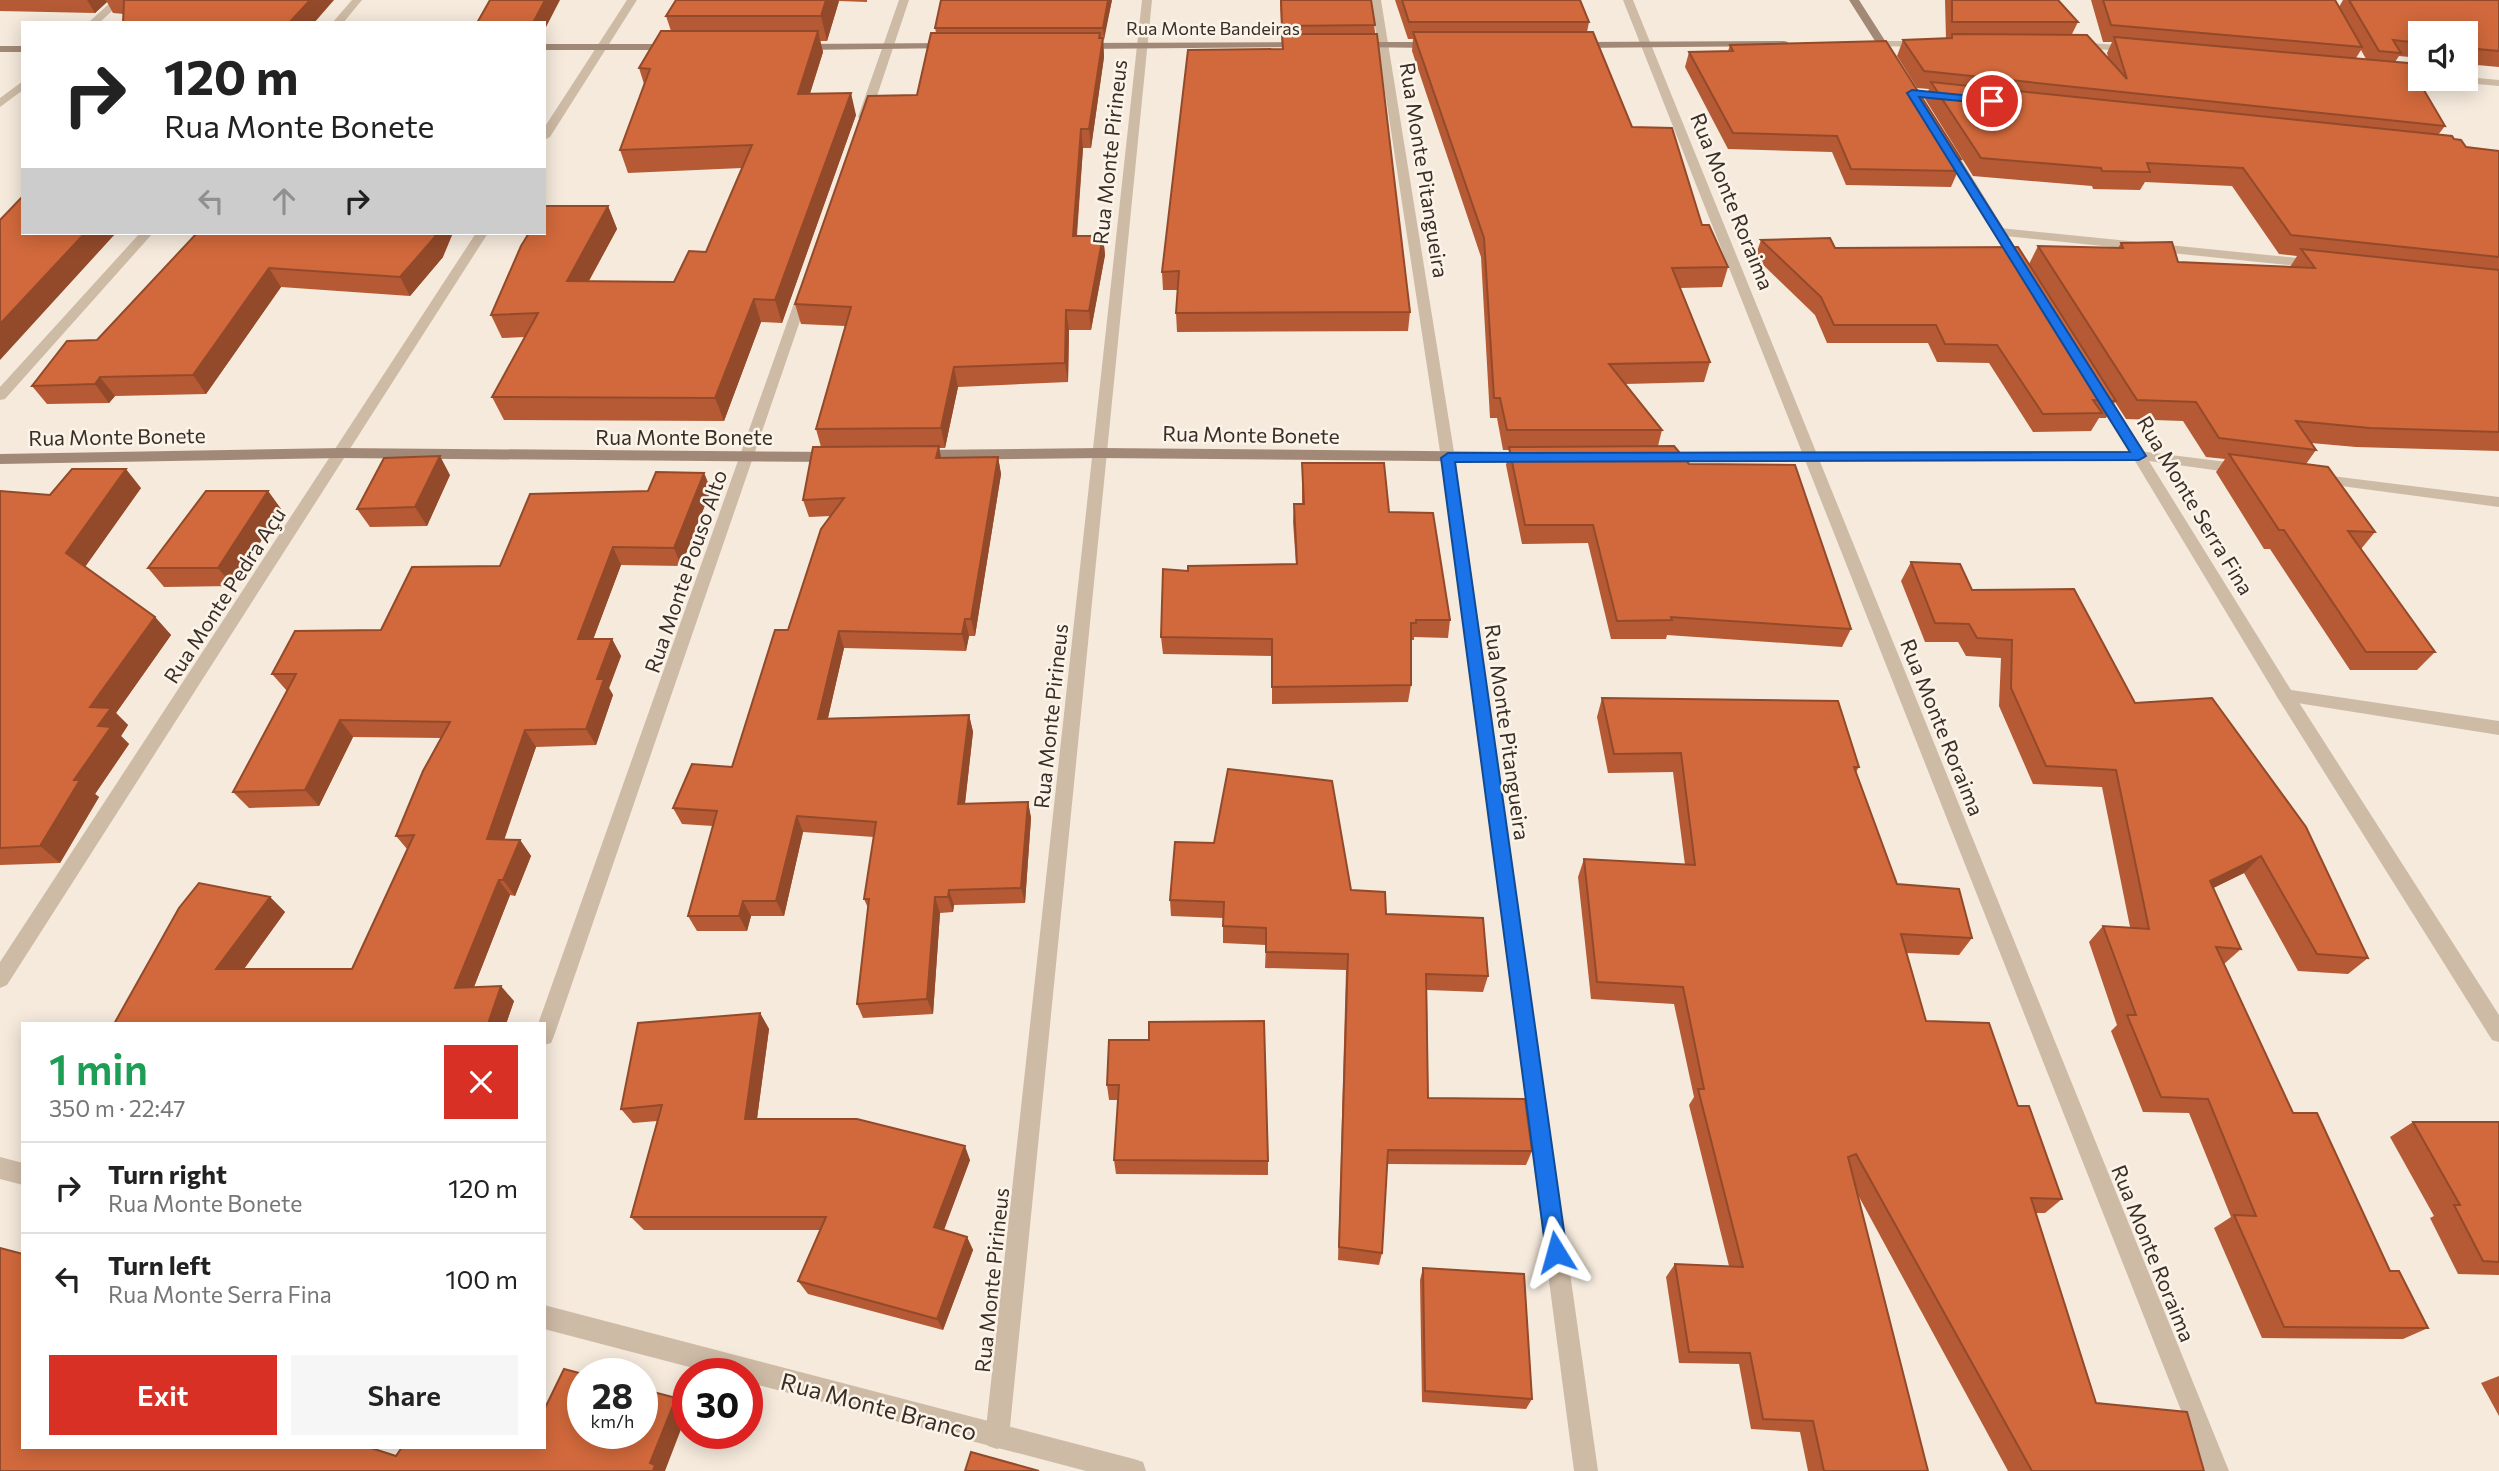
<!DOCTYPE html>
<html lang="en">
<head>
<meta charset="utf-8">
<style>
  body { margin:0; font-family:Commissioner,sans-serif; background:#f6f6f6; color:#222; height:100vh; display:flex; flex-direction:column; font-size:26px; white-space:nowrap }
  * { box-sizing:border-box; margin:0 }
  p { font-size:23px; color:#767676 }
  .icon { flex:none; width:38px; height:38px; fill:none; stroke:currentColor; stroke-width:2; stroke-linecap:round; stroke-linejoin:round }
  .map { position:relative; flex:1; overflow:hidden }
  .details { position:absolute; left:21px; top:1022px; width:525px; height:427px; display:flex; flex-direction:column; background:#fff; border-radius:0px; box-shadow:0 4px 18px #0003 }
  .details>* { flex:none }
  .hud { position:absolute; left:21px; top:21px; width:525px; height:214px; border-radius:0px; box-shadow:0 4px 18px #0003; background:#fff; color:#222; overflow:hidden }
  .fabs { position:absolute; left:2408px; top:21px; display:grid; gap:14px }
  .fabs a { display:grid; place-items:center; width:70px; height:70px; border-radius:0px; background:#fff; box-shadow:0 4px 18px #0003; font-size:35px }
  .speed { position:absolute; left:567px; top:1358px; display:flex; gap:14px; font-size:35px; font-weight:700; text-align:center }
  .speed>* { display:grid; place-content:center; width:91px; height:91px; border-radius:50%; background:#fff; box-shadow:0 4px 18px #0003; line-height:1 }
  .speed small { font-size:18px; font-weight:400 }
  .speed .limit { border:10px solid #d22; background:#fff; color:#111 }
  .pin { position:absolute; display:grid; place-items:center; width:60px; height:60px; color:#fff; margin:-30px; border:4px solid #fff; border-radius:50%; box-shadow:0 2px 7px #0007 }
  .me { position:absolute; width:77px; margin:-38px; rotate:352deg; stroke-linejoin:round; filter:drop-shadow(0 0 5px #0008) }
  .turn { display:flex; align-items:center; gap:24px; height:147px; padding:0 28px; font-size:32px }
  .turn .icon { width:91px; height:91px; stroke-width:2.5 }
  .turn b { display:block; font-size:49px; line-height:60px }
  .lanes { display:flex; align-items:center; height:66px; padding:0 28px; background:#0003; justify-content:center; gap:35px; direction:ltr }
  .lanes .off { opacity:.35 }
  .round { display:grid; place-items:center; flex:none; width:74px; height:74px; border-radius:0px; background:#f6f6f6 }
  .summary { display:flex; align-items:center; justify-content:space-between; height:119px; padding:0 28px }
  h1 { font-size:42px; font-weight:600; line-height:52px; color:#1e9e55 }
  .cta { display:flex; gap:14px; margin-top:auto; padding:14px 28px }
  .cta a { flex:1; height:80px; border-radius:0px; background:#d93025; color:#fff; font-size:28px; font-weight:600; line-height:80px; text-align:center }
  .cta a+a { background:#f6f6f6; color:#222 }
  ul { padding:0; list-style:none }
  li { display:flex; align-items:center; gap:21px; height:91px; padding:0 28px; border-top:2px solid #e0e0e0 }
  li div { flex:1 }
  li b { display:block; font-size:26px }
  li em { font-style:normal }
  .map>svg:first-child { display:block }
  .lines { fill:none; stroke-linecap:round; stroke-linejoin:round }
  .minor { fill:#cebba6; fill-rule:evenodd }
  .tertiary { fill:#cebba6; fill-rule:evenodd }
  .secondary { fill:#a28977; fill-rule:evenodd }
  .wall { fill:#b55a34; fill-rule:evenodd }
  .shaded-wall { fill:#934a2a }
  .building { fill:#d2693c; stroke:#934a2a; stroke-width:2 }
  .route { fill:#1a73e8; stroke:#114b97; stroke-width:2 }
  .labels { text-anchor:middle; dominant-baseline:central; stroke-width:5; stroke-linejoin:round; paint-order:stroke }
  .far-street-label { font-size:18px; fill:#3a2e28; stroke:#fcf4e9 }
  .street-label { font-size:21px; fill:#3a2e28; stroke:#fcf4e9 }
  .near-street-label { font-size:24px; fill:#3a2e28; stroke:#fcf4e9 }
</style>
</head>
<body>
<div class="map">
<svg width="2499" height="1471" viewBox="0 0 2499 1471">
  <rect width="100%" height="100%" fill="#f5eadc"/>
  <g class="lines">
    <path class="minor" d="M113 0H124L99 23H88Z
      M352 0H362L343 23H332Z
      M627 0H637L550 137 544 140V128Z
      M899 0H909L870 117 860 119 858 117Z
      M1142 0H1152L1009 1437 1006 1446 997 1449 988 1446 985 1437Z
      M1371 0H1381L1455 458 1598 1471H1574L1441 458Z
      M1623 0H1633L2229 1471H2205Z
      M1882 41H1924L1929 44 1924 47 1878 46 1877 44Z
      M2074 42 2134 46 2139 49 2134 52 2070 47 2069 45Z
      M2392 70 2420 73 2422 79 2388 75V71Z
      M2466 77 2499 80V86L2455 82 2450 79Z
      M23 81V90L0 107V98Z
      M2000 228 2317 260 2323 264 2317 268 1996 235V229Z
      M140 233H153L5 399 0 400V387Z
      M476 233H488L7 985 0 988V962Z
      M805 285 811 289 554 1036 551 1043 544 1045V1024H538L799 289Z
      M2139 451 2243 464 2250 469 2243 474 2134 459 2132 456Z
      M2316 474 2499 497V507L2311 482 2309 479Z
      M2285 689 2499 721V735L2285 701 2279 700 2276 695 2279 690Z"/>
    <path class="tertiary" d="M2139 451 2144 453 2291 690 2499 1015V1042L2492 1040 2279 700 2132 456Z
      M0 1157 23 1163V1185L0 1179Z
      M544 1305 1134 1459 1143 1462 1146 1471H1086L747 1382V1374H716L544 1329Z"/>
    <path class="secondary" d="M1849 0H1859L1898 61 1897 63H1889Z
      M1784 41 1788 42V46L1578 48 1573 45 1578 42Z
      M1305 42 1309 43V47L1081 49 1076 46 1081 43Z
      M1357 42H1434L1439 45 1434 48 1353 47V43Z
      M951 43 955 44V48L801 50 796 47 801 44Z
      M544 44H675L680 47 675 50H544Z
      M0 46H23V52H0Z
      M1943 145 1953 147 2027 266 2026 269 2021 270 2015 266 1941 147Z
      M2099 386 2106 390 2146 456 2144 459 1659 462 1652 457 1659 452 2129 451 2092 390Z
      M340 448 833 452 840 457 833 462 340 458 0 464V454Z
      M1100 448 1529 452 1536 457 1529 462 1100 458 917 460 910 455 917 450Z"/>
  </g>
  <path class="wall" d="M0 0H334L124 14 113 13 107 2 95 13 0 11Z
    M676 0H867V2L839 1 827 41H820L823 52 810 93 856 115 782 323 761 322 724 421 504 420 492 397 525 337 502 338 491 315 608 206 617 229 589 281 674 282 706 252 742 168 628 173 620 150 644 84 639 68 671 31 666 16Z
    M941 0H1112L1103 40 1104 57 1091 148H1083L1077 236H1103L1105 255 1091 330H1069L1068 382 958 387 945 448H939L941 458 998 457 1001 474 975 636H969L966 651 844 648 828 718 969 715 973 732 965 804 1028 802 1031 818 1025 903 954 905 953 912 940 913 933 1014 863 1018 857 1004 868 908 864 899 874 837 803 832 784 916H751L747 931H697L688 916 713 826 682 824 673 808 732 767 788 630 831 516 809 517 803 500 821 447 816 429 845 326 801 324 795 304 917 95 936 33 935 28Z
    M1280 0H1371L1410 312 1408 331 1177 332 1176 313 1178 290H1163L1162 272 1282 49Z
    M1395 0H1580L1589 22 1587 32 1632 127 1702 225 1728 267 1722 287 1680 288 1710 362 1704 382 1625 384 1662 430 1658 446 1689 464 1851 629 1842 647 1667 635 1666 639H1611L1588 543 1522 544 1506 465 1509 450H1503L1497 418H1490L1481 257 1412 51 1413 39H1408Z
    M1945 0H2058L2078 22 2072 34 2108 57 2107 53 2112 42H2103L2091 0H2335L2339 7 2343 0H2499V67L2466 64V33H2420V58L2399 56 2395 62 2445 126 2438 135 2454 139 2466 147 2499 151V451L2356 447 2311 443 2316 450 2306 464 2375 532 2361 549 2435 652 2417 670H2350L2270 549H2264L2216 472 2225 459 2206 457 2183 421 2126 419 2115 402 2106 418H2099L2091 431 2033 432 1989 363 1937 362 1928 343H1827L1815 315 1755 257 1761 240 1835 248 2029 264 2038 246 2118 248 2121 243 2178 262 2290 267 2297 256 2279 254 2232 186 2145 182 2140 190 2093 189 2092 186 1973 176 1925 99 1929 89 1917 88 1897 56 1903 40 1946 39ZM2361 50 2366 59 2356 58Z
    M1730 45 1961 159 1956 169 1958 171 1951 187 1846 185 1832 152 1728 149 1685 67 1689 52 1728 51Z
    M197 233 443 257 410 296 281 287 206 394 115 396 109 403 47 404 32 386 97 340Z
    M1302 463 1389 512 1450 620 1448 638 1414 637V640H1411V685L1408 702 1272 704V656L1163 654 1161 637 1188 571 1296 564 1293 522 1294 504H1302Z
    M704 473 711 490 681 566 621 565 593 639H612L621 656 609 688 613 695 596 745 536 747 504 839 520 840 531 856 515 896 510 895 474 987 514 1001 506 1024H114L270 897 285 912 244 969H352L407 849 396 836 441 738 353 737 319 806 249 808 233 792 287 691 272 674 381 630 500 566 648 491Z
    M450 475 427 526 370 527 357 509Z
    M141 488 85 567 155 617 171 635 116 713 128 725 121 736 129 744 95 794 99 797 60 863 0 865V491L50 495Z
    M268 491 281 509 233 586 164 587 148 568Z
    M1911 562 1972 590 2135 703 2368 958 2348 974 2298 971 2244 873 2213 888 2241 949 2224 964 2293 1113 2390 1271 2428 1328 2403 1339 2262 1338 2214 1228 2231 1217 2189 1113 2143 1112 2111 1031 2117 1025 2089 942 2103 926 2130 927 2102 787 2033 784 1999 706 2001 658 1966 656 1958 642H1925L1901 581Z
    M1602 698 1859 767 1856 772 1897 884 1972 938 1959 955 1906 953 1926 1021 2018 1106 2062 1199 2045 1213H2036L2096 1403 2204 1471H2008L1858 1195 1928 1471H1808L1800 1432 1751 1429 1739 1364 1679 1363 1666 1277 1675 1264 1729 1266 1689 1105 1694 1097 1674 1004 1591 999 1578 877 1584 859 1685 865 1673 772 1608 773 1597 717Z
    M1351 890 1386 914 1488 976 1483 992 1427 990 1428 1098 1532 1151 1526 1165 1387 1164 1382 1253 1379 1265 1338 1260 1346 970 1265 968 1266 945 1223 943V918L1171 916 1170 900Z
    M760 1013 769 1029 757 1119 970 1160 944 1230 967 1237 973 1250 943 1330 808 1294 798 1281 820 1230H644L631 1217 657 1121 633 1123 621 1109Z
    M1149 1040 1268 1161V1175L1116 1174 1114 1160 1118 1100H1109L1107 1085Z
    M2413 1122H2499V1275L2458 1274 2430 1218 2434 1216 2390 1137Z
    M1423 1268 1532 1399 1526 1409 1422 1402 1420 1280Z
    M2499 1376V1416L2481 1383Z"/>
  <path class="shaded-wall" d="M87 0H105L107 2 95 13Z
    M310 0H334L314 23H289Z
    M545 0H560L544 31V23H533Z
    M826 0H838L839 1 827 41 821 16Z
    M1108 0H1112L1104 40 1103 28Z
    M818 31 823 52 803 116 798 94Z
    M1100 33 1101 48 1103 38 1104 57 1091 148 1089 129Z
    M851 93 856 115 782 323 775 300Z
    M1081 129 1083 148 1075 255 1073 236Z
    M608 206 617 229 576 304 567 281Z
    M85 233H116L0 360V324Z
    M436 233H453L443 257 410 296 400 277Z
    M1103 236 1105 255 1091 330 1089 311Z
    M269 268 281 287 206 394 193 375Z
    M754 299 761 322 724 421 715 398Z
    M1066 310 1069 330 1068 382 1065 363Z
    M954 367 958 387 945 448 941 428Z
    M100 377 115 396 109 403 95 384Z
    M939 446 942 463 936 458Z
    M440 456 450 475 427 526 415 507Z
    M998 457 1001 474 975 636 971 619Z
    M126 469 141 488 82 571 66 553Z
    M704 473 711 490 681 566 674 548Z
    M268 491 281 509 233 586 218 568Z
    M613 547 621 565 587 656 578 639Z
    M155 617 171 635 116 713 128 725 121 736 129 744 95 794 99 797 60 863 40 846 74 780 98 726 90 707Z
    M965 619 969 636 966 651 962 634Z
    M839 631 844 648 824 735 818 719Z
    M612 639 621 656 609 688 613 695 596 745 586 729 597 679Z
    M969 715 973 732 963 820 958 804Z
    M340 720 353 737 319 806 305 790Z
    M525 730 536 747 499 855 487 839Z
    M1028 802 1031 818 1025 903 1021 888Z
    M797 816 803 832 784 916 776 901Z
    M520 840 531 856 515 896 503 880Z
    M2261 856 2244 873 2193 898 2210 881Z
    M499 880 510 895 468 1002 455 988Z
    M949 890 954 905 953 912 948 897Z
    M270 897 285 912 233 984 216 969Z
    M935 897 940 913 933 1014 927 999Z
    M743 901 751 916 747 931 739 916Z
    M501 986 514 1001 506 1024H488Z
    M760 1013 769 1029 755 1133 745 1119Z
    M965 1146 970 1160 940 1240 934 1227Z
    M967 1237 973 1250 943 1330 937 1319Z
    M676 1398 688 1407V1411L665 1471H653L650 1463Z"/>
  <path class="building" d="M124 0H310L289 23H123Z
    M490 0H545L533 23H477Z
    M676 0H826L821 16H666Z
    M941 0H1108L1103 28H935Z
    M1281 0H1371L1375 25 1282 26Z
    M1402 0H1580L1589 22H1409Z
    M1952 0H2058L2078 22H1952Z
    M2103 0H2335L2362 47 2111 25Z
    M2349 0H2499V51L2466 48V33H2420V43L2393 40 2401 53 2379 51Z
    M661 31H818L798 94 851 93 775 300 754 299 715 398 492 397 538 313 491 315 521 246 529 233H544V208L546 206H608L567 281 674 282 689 251 706 252 752 145 620 150 650 69 639 68Z
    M1413 32H1593L1632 127 1672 128 1702 225H1709L1728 267 1672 268 1710 362 1609 364 1662 430H1507L1500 398H1494L1484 238Z
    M931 33H1100L1099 38H1103L1089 129H1081L1073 236H1103L1089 311 1066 310 1065 363 954 367 941 428 816 429 851 307 795 304 868 96 917 95Z
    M1282 34H1377L1410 312 1176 313 1179 271 1162 272 1188 50 1283 49Z
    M1952 34 2087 35 2127 79 2114 37 2408 63 2445 126 1924 71 1903 40 1952 38Z
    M1886 41 1961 159 1949 158 1958 171 1851 169 1837 136 1733 133 1689 52 1733 51 1730 45Z
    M1931 82 2452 136 2454 139 2461 140 2466 147 2499 151V257L2291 235 2243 168 2147 163 2150 172 2102 171 2101 168 1981 158Z
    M23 196V233H85L0 324V220Z
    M197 233H436L434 238 400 277 269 268 193 375 100 377 95 384 32 386 67 341 97 340Z
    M1830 238 1835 248 2018 247 2116 401 2093 400 2102 413 2043 414 1997 345 1945 344 1936 325H1834L1821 297 1761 240Z
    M2172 242 2178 262 2315 268 2301 249 2499 270V432L2370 428 2296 421 2316 450 2219 438 2196 402 2137 400 2038 246 2123 248 2121 243Z
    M939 446 936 458 998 457 971 619H965L962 634 839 631 818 719 969 715 958 804 1028 802 1021 888 949 890 948 897H935L927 999 857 1004 869 899H864L876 822 797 816 776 901H743L739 916H688L717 811 673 808 692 764 732 767 775 630H788L821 529 844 498 803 500 813 447Z
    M1674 446 1689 464 1795 465 1851 629 1671 617 1672 620 1617 621 1593 525H1525L1509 447Z
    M2229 454 2328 467 2375 532 2348 531 2435 652H2366L2284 530H2279Z
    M440 456 415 507 357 509 384 458Z
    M1302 463H1384L1389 512 1433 513 1450 620H1416V623H1411V685L1272 687V639L1161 637 1163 569 1188 571V566L1297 564 1294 504H1304Z
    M72 469H126L66 553 155 617 90 707 111 708 98 726 111 727 74 780H80L40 846 0 848V491L50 495Z
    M656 472 704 473 674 548 613 547 578 639H612L597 679H604L586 729 525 730 487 839 520 840 503 880H499L455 988 501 986 488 1024H114L179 908 199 883 270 897 216 969H352L414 835 396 836 423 771 450 722 340 720 305 790 233 792 296 674H272L295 631 381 630 412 567 500 566 530 494 648 491Z
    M206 491H268L218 568H148Z
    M1911 562 1960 564 1972 590 2074 589 2135 703 2212 698 2306 827 2368 958 2317 954 2261 856 2210 881 2241 949 2216 947 2293 1113H2317L2390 1271H2399L2428 1328 2284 1327 2234 1215 2256 1216 2208 1099 2161 1097 2127 1015H2136L2103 926 2149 929 2116 770 2046 766 2011 688 2012 640 1977 638 1969 624 1935 623Z
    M1602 698 1838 701 1859 767H1854L1897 884 1959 889 1972 938 1901 934 1926 1021 1989 1023 2018 1106H2029L2062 1199 2031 1198 2096 1403 2187 1412 2204 1471H2032L1856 1154 1848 1157 1928 1471H1824L1813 1421 1763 1419 1750 1353 1689 1352 1675 1264 1743 1267 1698 1089H1704L1683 987 1597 982 1584 859 1695 865 1681 753 1614 754Z
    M1228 769 1332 781 1351 890 1385 892 1386 914 1483 918 1488 976 1426 974 1428 1098 1525 1099 1532 1151 1388 1150 1382 1253 1339 1247 1348 954 1266 952V928L1223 926 1224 902 1170 900 1175 842 1214 843Z
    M760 1013 745 1119H857L965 1146 934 1227 967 1237 937 1319 798 1281 826 1217H631L662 1105 621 1109 638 1023Z
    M1264 1021 1268 1161 1114 1160 1119 1085H1107L1109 1040H1149V1022Z
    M2413 1122H2499V1262L2483 1261 2454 1205H2460Z
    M0 1248 23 1254V1447H368L396 1456 402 1447H544V1410L564 1369 583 1374V1433H642V1389L676 1398 650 1463 655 1465 653 1471H0Z
    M1423 1268 1524 1274 1532 1399 1425 1391Z
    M971 1452 1039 1471H965Z"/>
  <path class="route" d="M1912 90 1992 98 1997 101 1992 104 1919 97 2146 456 2139 460 1455 462 1567 1252 1564 1259 1556 1262 1549 1259 1546 1252 1441 458 1448 453 2130 452 1907 93Z"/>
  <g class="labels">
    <g class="far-street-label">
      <text x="1213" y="28">Rua Monte Bandeiras</text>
    </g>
    <g class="street-label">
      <text transform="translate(1109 152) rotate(-84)">Rua Monte Pirineus</text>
      <text transform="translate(1425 170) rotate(81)">Rua Monte Pitangueira</text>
      <text transform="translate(1733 201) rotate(68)">Rua Monte Roraima</text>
      <text transform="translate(1251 434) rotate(1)">Rua Monte Bonete</text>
      <text transform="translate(117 436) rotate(-1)">Rua Monte Bonete</text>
      <text x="684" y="436">Rua Monte Bonete</text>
      <text transform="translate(2196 505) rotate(59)">Rua Monte Serra Fina</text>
      <text transform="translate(685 571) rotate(-71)">Rua Monte Pouso Alto</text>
      <text transform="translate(224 595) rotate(-57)">Rua Monte Pedra Açu</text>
      <text transform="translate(1050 716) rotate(-84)">Rua Monte Pirineus</text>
      <text transform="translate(1943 727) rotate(68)">Rua Monte Roraima</text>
      <text transform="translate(1508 732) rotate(82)">Rua Monte Pitangueira</text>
      <text transform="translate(2154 1253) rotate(68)">Rua Monte Roraima</text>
      <text transform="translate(991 1280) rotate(-84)">Rua Monte Pirineus</text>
    </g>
    <g class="near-street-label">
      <text transform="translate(879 1406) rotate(15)">Rua Monte Branco</text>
    </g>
  </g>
</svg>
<div class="fabs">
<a><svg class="icon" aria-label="sound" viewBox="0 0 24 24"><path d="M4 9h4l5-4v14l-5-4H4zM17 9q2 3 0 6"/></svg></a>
</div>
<div class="speed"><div>28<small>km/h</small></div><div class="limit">30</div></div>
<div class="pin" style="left:1992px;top:101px;background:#d93025"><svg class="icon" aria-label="arrive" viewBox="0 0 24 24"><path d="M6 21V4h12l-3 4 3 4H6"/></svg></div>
<svg class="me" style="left:1556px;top:1252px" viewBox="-20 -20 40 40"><path d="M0-17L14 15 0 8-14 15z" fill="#1a73e8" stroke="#fff" stroke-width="4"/></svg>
<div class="hud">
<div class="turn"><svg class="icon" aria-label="right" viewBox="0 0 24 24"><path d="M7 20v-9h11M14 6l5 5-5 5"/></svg><div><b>120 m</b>Rua Monte Bonete</div></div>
<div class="lanes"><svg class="icon off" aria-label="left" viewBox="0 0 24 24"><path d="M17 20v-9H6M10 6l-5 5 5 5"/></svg><svg class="icon off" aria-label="ahead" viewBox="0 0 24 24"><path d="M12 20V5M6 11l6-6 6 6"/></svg><svg class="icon" aria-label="right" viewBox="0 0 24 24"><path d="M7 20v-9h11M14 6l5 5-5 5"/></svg></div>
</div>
<section class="details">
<div class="summary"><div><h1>1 min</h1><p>350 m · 22:47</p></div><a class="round" style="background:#d93025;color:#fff"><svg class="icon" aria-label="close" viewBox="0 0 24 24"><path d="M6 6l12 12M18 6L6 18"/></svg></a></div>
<ul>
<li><svg class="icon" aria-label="right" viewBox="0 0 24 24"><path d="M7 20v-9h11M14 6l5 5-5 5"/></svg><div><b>Turn right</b><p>Rua Monte Bonete</p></div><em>120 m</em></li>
<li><svg class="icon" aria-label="left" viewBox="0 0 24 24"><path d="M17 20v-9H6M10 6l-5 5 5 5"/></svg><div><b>Turn left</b><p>Rua Monte Serra Fina</p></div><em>100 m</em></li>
</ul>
<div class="cta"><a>Exit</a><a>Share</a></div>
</section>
</div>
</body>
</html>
